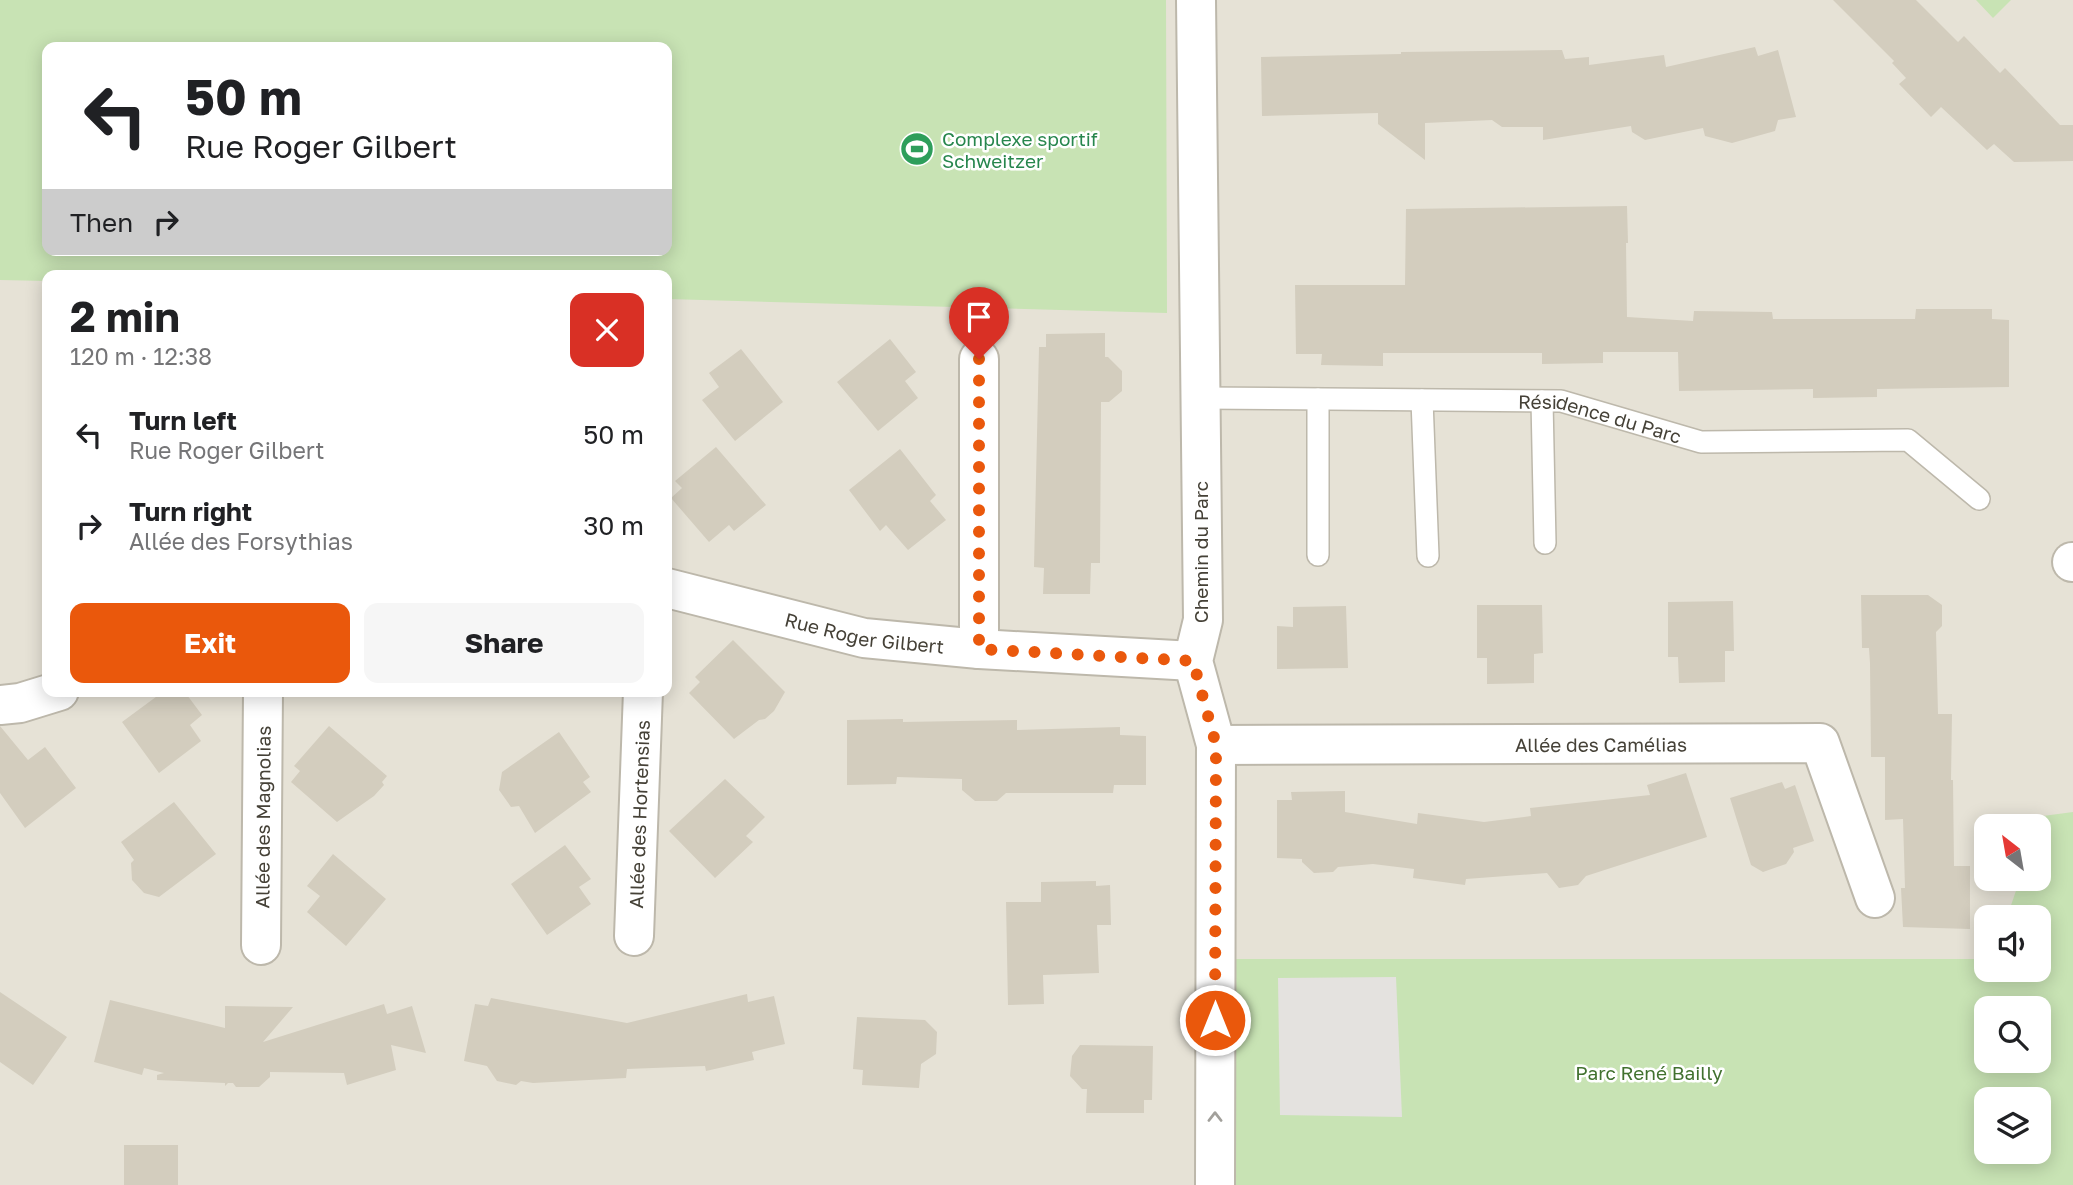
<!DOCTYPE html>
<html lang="en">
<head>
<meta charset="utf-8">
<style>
  body { margin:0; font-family:"Golos Text",sans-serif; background:#f6f6f6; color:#202124; height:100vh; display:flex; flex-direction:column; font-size:26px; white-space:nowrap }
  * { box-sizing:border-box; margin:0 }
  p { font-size:23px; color:#757577 }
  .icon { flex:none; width:38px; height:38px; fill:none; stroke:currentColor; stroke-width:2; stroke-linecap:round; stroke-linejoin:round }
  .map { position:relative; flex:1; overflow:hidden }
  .side { position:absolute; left:42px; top:270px; width:630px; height:427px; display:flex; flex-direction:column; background:#fff; border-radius:14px; box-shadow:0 4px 18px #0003 }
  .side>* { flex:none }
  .hud { position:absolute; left:42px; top:42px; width:630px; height:214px; border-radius:14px; box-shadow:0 4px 18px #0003; background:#fff; color:#202124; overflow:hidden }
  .needle { width:46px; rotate:329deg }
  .fabs { position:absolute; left:1974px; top:814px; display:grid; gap:14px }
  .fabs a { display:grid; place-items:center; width:77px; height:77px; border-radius:14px; background:#fff; box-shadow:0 4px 18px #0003; font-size:35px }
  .pin { position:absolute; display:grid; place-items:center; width:60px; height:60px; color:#fff; margin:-72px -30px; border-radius:50% 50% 50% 0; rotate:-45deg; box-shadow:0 0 7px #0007 }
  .pin .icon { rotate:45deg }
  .me { position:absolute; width:77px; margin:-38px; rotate:0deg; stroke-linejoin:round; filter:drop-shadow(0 0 5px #0008) }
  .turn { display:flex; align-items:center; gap:24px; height:147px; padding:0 28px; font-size:32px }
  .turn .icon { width:91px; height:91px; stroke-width:2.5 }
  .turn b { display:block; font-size:49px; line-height:60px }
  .then { display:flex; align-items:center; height:66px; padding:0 28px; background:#0003; gap:14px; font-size:26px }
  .round { display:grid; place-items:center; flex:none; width:74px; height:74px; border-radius:14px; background:#f6f6f6 }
  .headline { display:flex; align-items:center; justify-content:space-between; height:119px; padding:0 28px }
  h1 { font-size:42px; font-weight:700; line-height:52px }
  .primary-button { display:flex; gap:14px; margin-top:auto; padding:14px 28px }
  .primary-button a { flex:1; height:80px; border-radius:14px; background:#ea580c; color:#fff; font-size:28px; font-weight:700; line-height:80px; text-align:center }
  .primary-button a+a { background:#f6f6f6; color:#202124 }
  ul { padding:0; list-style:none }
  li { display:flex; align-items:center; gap:21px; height:91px; padding:0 28px }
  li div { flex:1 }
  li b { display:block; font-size:26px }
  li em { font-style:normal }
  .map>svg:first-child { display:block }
  .residential { fill:#e6e2d6; fill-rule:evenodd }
  .green { fill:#c8e3b4; fill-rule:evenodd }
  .parking { fill:#e4e2df }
  .building { fill:#d3cdbe }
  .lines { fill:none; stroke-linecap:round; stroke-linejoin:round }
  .service-casing { stroke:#bdb8ab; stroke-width:24 }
  .minor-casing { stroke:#bdb8ab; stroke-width:42 }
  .service { stroke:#fff; stroke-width:21 }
  .minor { stroke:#fff; stroke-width:38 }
  .oneway { stroke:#a2a09b }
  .route { stroke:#ea580c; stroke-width:12; stroke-dasharray:0 21.6 }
  .labels { text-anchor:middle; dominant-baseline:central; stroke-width:5; stroke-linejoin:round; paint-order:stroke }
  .leisure-label { font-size:19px; fill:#27864d; stroke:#fff; text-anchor:start }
  .street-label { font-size:19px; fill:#454137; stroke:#fff }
  .park-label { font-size:19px; fill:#41712f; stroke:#fff }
</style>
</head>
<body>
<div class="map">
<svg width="2073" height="1185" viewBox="0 0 2073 1185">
  <rect width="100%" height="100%" fill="#f2f0e7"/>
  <path class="residential" d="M0 0H2073V1185H0ZM47 47H667V250H47ZM47 275H667V691H47ZM1986 826H2039V878H1986ZM1986 917H2039V970H1986ZM1986 1008H2039V1060H1986ZM1986 1099H2039V1152H1986Z"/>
  <path class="green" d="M0 0H1166L1167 313 667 299V275H47V281L0 280ZM47 47H667V250H47Z
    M1976 0H2011L1993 18Z
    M2073 812V1185H1233L1226 959H1986V970H2039V917H2007L2020 879 2039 878V827L2043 816ZM1986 1008H2039V1060H1986ZM1986 1099H2039V1152H1986Z"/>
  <path class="parking" d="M1396 977 1402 1117 1280 1115 1278 978Z"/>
  <path class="building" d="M1833 0H1916L1958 42 1964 36 2000 73 2005 68 2060 125H2073V161L2014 162 1994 144 1987 150 1941 107 1931 117 1899 84 1906 78 1892 63 1894 61Z
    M1755 47 1758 56 1778 50 1796 117 1778 120 1775 131 1732 143 1705 136 1703 128 1645 140 1632 132 1631 126 1543 140V127H1502L1492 120 1425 123V160L1378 124V113L1262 116 1261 57 1401 54V52L1562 50 1565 59 1589 57V65L1664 55 1666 67Z
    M1627 206 1628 243H1626L1627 317 1693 321 1694 311 1772 312 1773 319H1915L1916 309H1992V319L2009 320V387L1877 389V397L1813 398V389L1679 391 1678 352H1603V363L1542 364V353H1383V366L1321 365 1322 354H1296L1295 285H1405L1406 209Z
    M1105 333V357H1108L1122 371V391L1109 402H1101L1100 563H1091L1090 594H1043L1044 568 1034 567 1039 347H1046V334Z
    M890 339 916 372 905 381 918 398 878 431 837 382Z
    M741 349 783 402 735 441 702 400 719 387 709 373Z
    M716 447 766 505 734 531 729 525 709 542 671 498 682 488 675 481Z
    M900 449 936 495 930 501 946 520 908 550 886 525 880 531 849 490Z
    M1861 595H1928L1942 605V626L1936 632 1938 714H1952L1951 780H1953L1954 866H1970V929L1903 927 1901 888H1905L1903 819 1885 820V757H1871L1870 663 1869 648H1862Z
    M1733 601 1734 651H1725V682L1679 683 1678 657H1668V602Z
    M1477 605H1542L1543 653 1534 654V683L1487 684V658H1477Z
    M1346 606 1348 668 1277 669V626L1293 627V607Z
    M733 640 785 692 774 711 765 719 759 720 734 739 689 693 700 682 695 677Z
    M164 691H184L202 715 190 725 201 741 159 773 122 722Z
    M903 719V722L1017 720V730L1120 727V735L1146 736V785H1114L1113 793H1006L997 801H975L962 790V779L897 777 896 784 847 785V720Z
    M0 726 28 760 45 747 76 788 25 828 0 793Z
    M329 726 387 776 382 782 384 785 374 796 337 822 291 782 300 771 294 766Z
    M559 732 590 777 583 782 591 792 535 833 519 806 511 807 499 790 502 772Z
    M1686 773 1707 837 1586 876 1578 885 1559 888 1547 873 1466 879 1465 885 1413 878 1414 869 1373 864 1338 867 1333 872 1314 873 1302 862V859L1277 858V800H1292L1291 792 1345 791V812L1417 824 1418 813 1484 822 1531 816 1530 808 1650 795 1647 785Z
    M725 779 765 817 746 836 753 842 715 878 669 831Z
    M1782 782 1785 789 1795 785 1814 841 1793 848 1794 852 1786 864 1763 872 1751 865 1730 798Z
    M174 802 216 854 159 897 144 893 132 880 131 863 134 860 121 842Z
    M565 845 591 879 579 887 591 904 547 935 511 884Z
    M333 854 386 899 346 946 307 912 320 896 307 886Z
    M1096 881V886L1110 885 1111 925H1097L1099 973 1043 975 1044 1004 1008 1005 1006 902H1041V882Z
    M0 992 67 1037 33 1085 0 1062Z
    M747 994 748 1002 774 996 785 1044 752 1052 754 1060 706 1071 705 1066 627 1069 626 1078 533 1083 521 1081 516 1085 497 1081 487 1066 464 1061 475 1004 488 1006 491 998 627 1023Z
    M110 1000 225 1028V1006L293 1007 263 1042 384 1004 387 1014 412 1006 426 1053 391 1045 396 1070 347 1085 344 1073 270 1072V1077L259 1087H236L233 1083H228L225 1086V1083L157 1080V1075L164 1073 144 1068 142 1075 94 1062Z
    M857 1017 925 1020 937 1032 936 1054 921 1064 919 1088 862 1085 863 1070 853 1069Z
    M1080 1045 1153 1046 1152 1100H1144V1113H1086L1087 1089H1082L1070 1076 1072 1056Z
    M124 1145H178V1185H124Z"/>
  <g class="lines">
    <g class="service-casing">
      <g id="service">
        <path id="s1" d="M1200 398 1561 401 1701 442 1908 440 1979 499"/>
        <path d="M1318 399V555"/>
        <path d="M1422 400 1428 556"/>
        <path d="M1542 401 1545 543"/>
      </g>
    </g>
    <g class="minor-casing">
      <g id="minor">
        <path d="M1196 0 1203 620 1193 661 1216 745 1215 1185"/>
        <path d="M979 359V649"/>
        <path d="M2072 562H2073"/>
        <path id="s2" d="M667 588 864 638 979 649 1193 661"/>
        <path d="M0 705 20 703 59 691"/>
        <path id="s3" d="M1216 745 1820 743 1875 898"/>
        <path id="s4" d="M634 936 643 691"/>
        <path id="s5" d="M261 945 263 691"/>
      </g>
    </g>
    <use href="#service" class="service"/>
    <use href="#minor" class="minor"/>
  </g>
  <defs><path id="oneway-chevron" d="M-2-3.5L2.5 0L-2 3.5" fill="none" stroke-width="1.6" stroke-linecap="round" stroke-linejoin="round" transform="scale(1.75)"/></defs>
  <use class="oneway" href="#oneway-chevron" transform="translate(1215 1117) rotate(-90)"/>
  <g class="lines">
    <path class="route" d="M979 359V649L1193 661 1216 745 1215 1020"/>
  </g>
  <defs>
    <g id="stadium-disc" transform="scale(1.75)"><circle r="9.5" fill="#2e9e5b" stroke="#fff"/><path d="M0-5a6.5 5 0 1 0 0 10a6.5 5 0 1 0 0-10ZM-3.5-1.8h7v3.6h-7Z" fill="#fff"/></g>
  </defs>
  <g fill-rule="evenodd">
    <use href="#stadium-disc" x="917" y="149"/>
  </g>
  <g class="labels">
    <g class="leisure-label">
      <text x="942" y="138">Complexe sportif<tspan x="942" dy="22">Schweitzer</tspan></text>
    </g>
    <g class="street-label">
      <text stroke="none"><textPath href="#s1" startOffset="402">Résidence du Parc</textPath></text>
      <text transform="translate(1200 552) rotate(-90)">Chemin du Parc</text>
      <text stroke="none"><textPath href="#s2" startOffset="203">Rue Roger Gilbert</textPath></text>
      <text stroke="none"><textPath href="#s3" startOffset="385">Allée des Camélias</textPath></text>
      <text stroke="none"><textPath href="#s4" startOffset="122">Allée des Hortensias</textPath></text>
      <text stroke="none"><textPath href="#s5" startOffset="128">Allée des Magnolias</textPath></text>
    </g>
    <g class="park-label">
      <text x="1649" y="1072">Parc René Bailly</text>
    </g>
  </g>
</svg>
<div class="fabs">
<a><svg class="needle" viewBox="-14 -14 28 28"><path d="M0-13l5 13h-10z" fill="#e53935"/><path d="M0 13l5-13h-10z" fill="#757577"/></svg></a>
<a><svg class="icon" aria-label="sound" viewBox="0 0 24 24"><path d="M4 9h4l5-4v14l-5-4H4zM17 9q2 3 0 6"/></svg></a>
<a><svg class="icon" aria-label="search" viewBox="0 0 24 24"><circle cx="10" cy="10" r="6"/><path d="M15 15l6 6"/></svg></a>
<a><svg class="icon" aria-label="layers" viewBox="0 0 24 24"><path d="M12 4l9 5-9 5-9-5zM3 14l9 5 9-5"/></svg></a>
</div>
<div class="pin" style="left:979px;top:359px;background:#d93025"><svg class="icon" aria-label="arrive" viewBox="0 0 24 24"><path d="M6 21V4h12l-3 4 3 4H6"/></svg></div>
<svg class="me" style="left:1215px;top:1020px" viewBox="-20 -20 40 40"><circle r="17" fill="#ea580c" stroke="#fff" stroke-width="3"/><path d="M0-11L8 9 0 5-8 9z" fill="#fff"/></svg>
<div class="hud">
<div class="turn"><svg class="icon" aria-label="left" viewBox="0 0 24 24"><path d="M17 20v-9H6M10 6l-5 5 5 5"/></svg><div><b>50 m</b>Rue Roger Gilbert</div></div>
<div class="then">Then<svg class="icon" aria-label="right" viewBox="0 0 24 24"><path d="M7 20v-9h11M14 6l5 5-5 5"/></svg></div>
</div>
<section class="side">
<div class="headline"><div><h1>2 min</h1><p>120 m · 12:38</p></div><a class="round" style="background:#d93025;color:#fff"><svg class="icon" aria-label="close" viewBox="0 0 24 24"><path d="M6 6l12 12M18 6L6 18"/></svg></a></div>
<ul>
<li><svg class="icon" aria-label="left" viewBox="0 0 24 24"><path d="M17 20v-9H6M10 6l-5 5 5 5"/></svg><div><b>Turn left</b><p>Rue Roger Gilbert</p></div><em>50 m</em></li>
<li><svg class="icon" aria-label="right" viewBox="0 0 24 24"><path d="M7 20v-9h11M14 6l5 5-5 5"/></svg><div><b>Turn right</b><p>Allée des Forsythias</p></div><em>30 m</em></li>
</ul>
<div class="primary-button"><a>Exit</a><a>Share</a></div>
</section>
</div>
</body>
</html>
